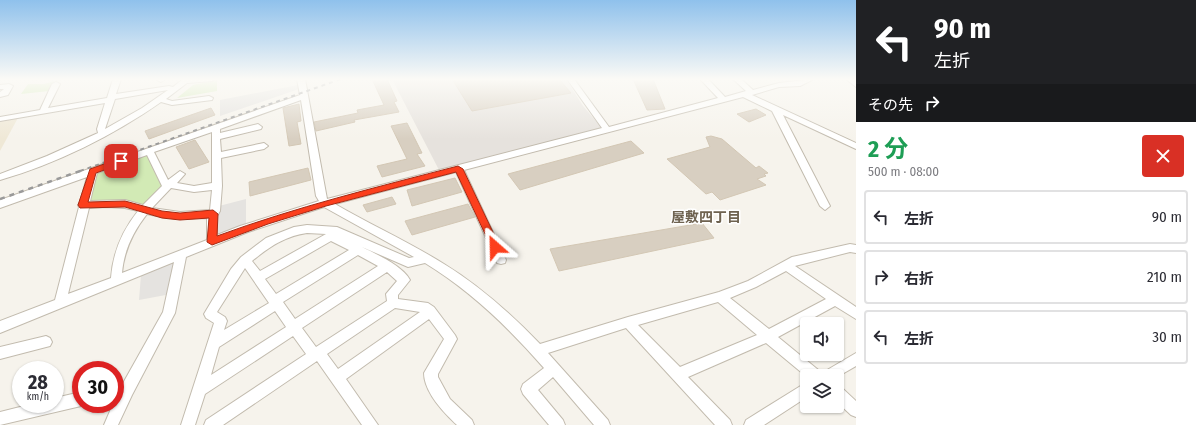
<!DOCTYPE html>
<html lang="ja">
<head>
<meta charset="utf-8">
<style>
  body { margin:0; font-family:"Fira Sans Condensed","Noto Sans JP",sans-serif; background:#f2f2f3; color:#2b2b33; height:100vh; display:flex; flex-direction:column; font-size:15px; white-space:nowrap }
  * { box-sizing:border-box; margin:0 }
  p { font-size:13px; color:#7c7c81 }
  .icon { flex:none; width:22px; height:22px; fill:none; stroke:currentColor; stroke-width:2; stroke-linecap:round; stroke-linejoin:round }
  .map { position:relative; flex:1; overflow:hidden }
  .drawer { display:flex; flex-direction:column; background:#fff; width:340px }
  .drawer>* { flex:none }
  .guide { background:#202124; color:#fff; overflow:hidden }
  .tools { position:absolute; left:800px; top:317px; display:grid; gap:8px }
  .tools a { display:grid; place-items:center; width:44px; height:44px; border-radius:4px; background:#fff; box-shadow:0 1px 3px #0004; font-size:20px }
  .speed { position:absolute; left:12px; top:361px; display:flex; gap:8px; font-size:20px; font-weight:700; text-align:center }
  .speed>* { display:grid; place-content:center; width:52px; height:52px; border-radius:50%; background:#fff; box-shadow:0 1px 3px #0004; line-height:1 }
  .speed small { font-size:10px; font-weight:400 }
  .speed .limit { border:6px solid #d22; background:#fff; color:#111 }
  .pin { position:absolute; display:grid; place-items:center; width:34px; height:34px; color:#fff; margin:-17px; border-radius:8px; box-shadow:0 2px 6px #0006 }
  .me { position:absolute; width:44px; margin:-22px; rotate:335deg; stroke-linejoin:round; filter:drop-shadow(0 0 3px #0008) }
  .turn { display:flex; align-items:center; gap:14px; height:84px; padding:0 12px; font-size:18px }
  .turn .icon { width:52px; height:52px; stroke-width:2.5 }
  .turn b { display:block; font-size:28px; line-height:34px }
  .then { display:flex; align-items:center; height:38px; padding:0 12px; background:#0003; gap:8px; font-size:15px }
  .round { display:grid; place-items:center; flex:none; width:42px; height:42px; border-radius:4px; background:#f2f2f3 }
  .head { display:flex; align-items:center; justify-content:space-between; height:68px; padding:0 12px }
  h1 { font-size:24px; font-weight:700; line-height:30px; color:#1e9e55 }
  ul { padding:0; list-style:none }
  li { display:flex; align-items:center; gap:12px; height:54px; margin:0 8px 6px; padding:0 4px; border:2px solid #e1e1e2; border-radius:4px }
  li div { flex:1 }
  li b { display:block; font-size:15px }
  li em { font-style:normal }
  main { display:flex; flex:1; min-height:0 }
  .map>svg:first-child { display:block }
  .industrial { fill:#e6e2dd }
  .education { fill:#efe8d6 }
  .green { fill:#d2eab5 }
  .parking { fill:#e5e3e0 }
  .building { fill:#d8cfc1; stroke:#d3c7b4 }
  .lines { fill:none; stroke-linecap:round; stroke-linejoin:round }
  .minor-casing { stroke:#c2bbae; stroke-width:2 }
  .minor { fill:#fff; fill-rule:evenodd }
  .rail-far1 { stroke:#9a9a9a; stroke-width:2; stroke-dasharray:4 4; stroke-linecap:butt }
  .rail { stroke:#9a9a9a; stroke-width:2.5; stroke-dasharray:5 5; stroke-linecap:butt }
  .route { fill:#fc3f1d; stroke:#a42913 }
  .labels { text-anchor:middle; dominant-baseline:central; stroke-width:3; stroke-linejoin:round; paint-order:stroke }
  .neighbourhood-label { font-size:14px; font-weight:bold; fill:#6e6250; stroke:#fff }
</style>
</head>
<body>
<main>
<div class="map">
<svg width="856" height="425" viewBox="0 0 856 425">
  <rect width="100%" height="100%" fill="#f6f3ec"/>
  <path class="industrial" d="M392 79H566L583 106 602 128 439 170Z"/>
  <path class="education" d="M19 116 0 151V120Z"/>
  <path class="green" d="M217 80V91L177 98 193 85Z
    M54 81 49 91 21 94 28 84H44Z
    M149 153 167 185 145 208 85 205 95 171Z"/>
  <path class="parking" d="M298 85 299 89 220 116V100Z
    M246 199V226L216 238 219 206Z
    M179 260 171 294 139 300 141 275Z"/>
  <path class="building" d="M372 79H387L397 101 394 102 399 112 354 120 355 122 316 131 314 122 358 113 357 110 384 105Z
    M452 79H559L571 93 472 111Z
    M633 79H653L665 109 647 110Z
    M299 104 301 121 297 122 301 144 289 146 283 108Z
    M211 108 215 115 149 139 145 131Z
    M756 109 766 115 749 122 737 114Z
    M407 123 422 153 417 154 425 166 382 177 377 166 407 159 391 126Z
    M711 136 722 139 756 168 759 166 768 173 764 174 766 176 757 179 766 185 720 200 712 192 706 194 667 159 710 147 706 137Z
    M195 140 209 162 189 169 176 147Z
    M631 141 644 153 520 190 508 174Z
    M308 168 311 180 250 196 249 182Z
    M455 178 462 192 412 206 407 190Z
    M392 197 396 204 367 212 363 205Z
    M468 204 475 217 412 235 405 221Z
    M702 223 714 238 559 271 550 249Z"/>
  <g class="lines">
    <g class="minor-casing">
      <path id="minor" d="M113 79H121L116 94 169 86 173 87 183 79H215L212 81 187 83 166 99 172 101 209 96 213 98 212 100 172 105 161 102C114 135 56 164 0 180V174L47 156 98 133 97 129 105 103 0 121V117L40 110 52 84 56 82 60 84 48 108 107 98ZM168 90 142 108 105 129 115 99Z
        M166 79 161 82 157 80 158 79Z
        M297 79H305L327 199 602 128 567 79H574L609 127 718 98 700 79H708L725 97 746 91 733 79H741L753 90 779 83 814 79 800 86 779 87 752 95 856 143V149L783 115 830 206 825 210 820 206 772 111 743 97 464 170 506 260 505 263 501 264 497 263 496 260 456 172 335 204C371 225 409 242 444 264 480 286 511 314 540 344L628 317 719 292 748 281 792 257 850 244 856 245V253L850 252 795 266 856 307V319L835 306 778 337 822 373 856 353V366L837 377V376L807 377 766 343 688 377 730 420 732 425H715L626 328 548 353 608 420 610 425H594L553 377 538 390 563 420 565 425H549L523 394 521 389 523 384 544 368C509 328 471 291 425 263L408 267 362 247C376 254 403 266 410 280L398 295V299L428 303 434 307 455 335 457 339 438 374V377L450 399 472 420 474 425H457C444 413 424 392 424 373L444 339 429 319 346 379 378 425H362L317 361 223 425H204L206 420 306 354 293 336 205 394 195 425H181L214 323 206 318 204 314 231 269 241 257 266 238 294 227 307 225 337 227 409 258 414 257 324 207 248 232 186 257 175 313 132 395 118 425H104L113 404H115L122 385 163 312 174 262 0 333V321L55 300 79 207 78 205 80 202 87 177 0 208V200L300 95ZM301 100 316 196 319 201 240 226 217 235V216L220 211 222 186 221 158 264 149 268 146 264 143 221 152 220 139 261 129 262 127 258 124 220 133V129ZM212 132V183L194 186 177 183 185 174 180 171 168 180 154 152ZM147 155 162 186 143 205 125 200 90 201 97 173ZM171 188 194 192 212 190 210 210 180 212 152 208ZM107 207 125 208 138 211C122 231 113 252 111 278L68 294 89 208ZM147 214C168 219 186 219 207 218V240L122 273C124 250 133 232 147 214ZM307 233 326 234 260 271 252 261C269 247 285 236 307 233ZM331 241 349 250 276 294 265 279ZM358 255 378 266 295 319 283 302ZM245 268 269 303 224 330 227 321 225 317 217 312ZM786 271 826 299 769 329 730 298 756 287ZM387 272 397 281 386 294 387 301 316 347 302 328ZM718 302 757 335 680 367 638 325ZM395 308 420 312 338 369 327 354ZM275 311 286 327 211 375 219 347Z
        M846 79H854L856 81V87Z
        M9 84 13 86 8 95 0 97V92L4 89H0V85Z
        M46 336 50 338 52 342 50 346 0 359V347Z
        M807 382V397L764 425H744L746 420Z
        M837 386 842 388 856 401V417L851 415 837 402Z
        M81 392V404H86L81 406 0 425V412L32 404H55V398Z"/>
    </g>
    <use href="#minor" class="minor"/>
    <path class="rail-far1" d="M80 171 341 79"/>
    <path class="rail" d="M0 199 83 170"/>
  </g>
  <linearGradient id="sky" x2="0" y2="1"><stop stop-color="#8fc1ec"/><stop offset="0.57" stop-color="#fbfaf6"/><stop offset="1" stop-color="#fbfaf6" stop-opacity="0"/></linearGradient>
  <rect width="856" height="139" fill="url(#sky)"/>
  <path class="route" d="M121 158 125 161 124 163 96 173 88 202 125 201 162 211 180 213 213 210 218 214 217 236C296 207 377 187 458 166L463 169 500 247 495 251 492 249 456 172 326 206 268 224 212 245 207 242 209 218 180 220 162 218 125 207 80 208 78 205 90 169Z"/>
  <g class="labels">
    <g class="neighbourhood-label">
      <text x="706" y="217">屋敷四丁目</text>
    </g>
  </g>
</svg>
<div class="tools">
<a><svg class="icon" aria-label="sound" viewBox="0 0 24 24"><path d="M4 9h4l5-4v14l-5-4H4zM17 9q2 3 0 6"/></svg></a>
<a><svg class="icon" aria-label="layers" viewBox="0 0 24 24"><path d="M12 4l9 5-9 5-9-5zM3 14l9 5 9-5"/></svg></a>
</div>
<div class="speed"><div>28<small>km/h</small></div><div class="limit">30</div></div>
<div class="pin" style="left:121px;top:161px;background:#d93025"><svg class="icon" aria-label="arrive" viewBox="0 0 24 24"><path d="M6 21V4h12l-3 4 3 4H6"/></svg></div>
<svg class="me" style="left:495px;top:247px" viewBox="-20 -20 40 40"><path d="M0-17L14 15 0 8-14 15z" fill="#fc3f1d" stroke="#fff" stroke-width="4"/></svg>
</div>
<section class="drawer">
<div class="guide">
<div class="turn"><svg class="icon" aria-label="left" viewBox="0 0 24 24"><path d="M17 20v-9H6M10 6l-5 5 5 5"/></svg><div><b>90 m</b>左折</div></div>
<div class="then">その先<svg class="icon" aria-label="right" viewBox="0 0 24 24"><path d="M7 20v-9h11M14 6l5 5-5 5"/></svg></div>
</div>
<div class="head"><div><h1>2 分</h1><p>500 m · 08:00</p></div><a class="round" style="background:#d93025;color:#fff"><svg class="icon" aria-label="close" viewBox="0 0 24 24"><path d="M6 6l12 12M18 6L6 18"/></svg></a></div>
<ul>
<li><svg class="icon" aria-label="left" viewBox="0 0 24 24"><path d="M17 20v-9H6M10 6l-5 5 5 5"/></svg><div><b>左折</b></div><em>90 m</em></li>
<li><svg class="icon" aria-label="right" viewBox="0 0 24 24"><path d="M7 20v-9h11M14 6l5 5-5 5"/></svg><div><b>右折</b></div><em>210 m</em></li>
<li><svg class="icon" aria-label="left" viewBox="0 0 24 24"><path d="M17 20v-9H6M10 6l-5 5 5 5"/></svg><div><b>左折</b></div><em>30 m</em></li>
</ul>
</section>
</main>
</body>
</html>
